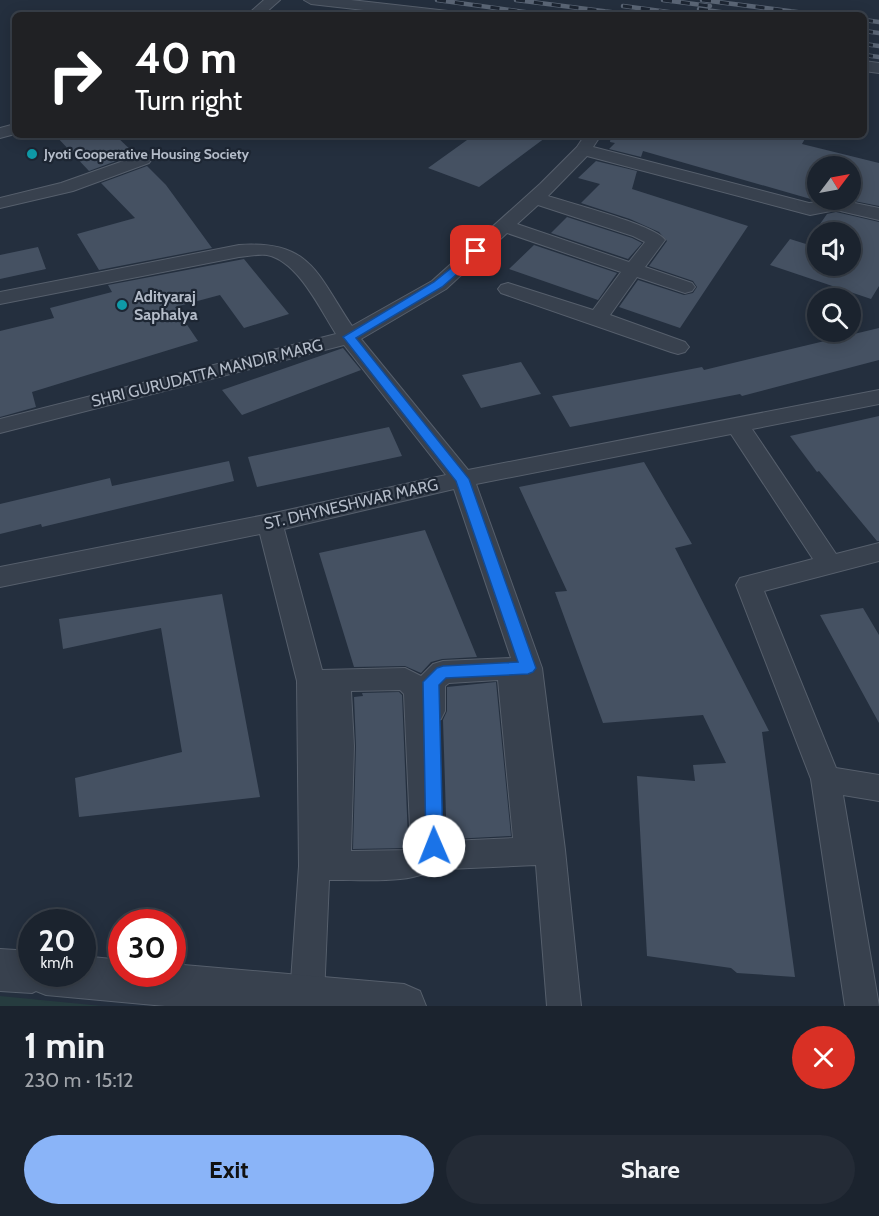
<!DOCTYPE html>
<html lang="en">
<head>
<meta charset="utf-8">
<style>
  body { margin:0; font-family:Cabin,sans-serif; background:#242b36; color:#f1f3f6; height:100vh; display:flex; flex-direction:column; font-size:22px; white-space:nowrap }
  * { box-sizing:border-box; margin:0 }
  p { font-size:20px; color:#a0a4aa }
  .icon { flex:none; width:33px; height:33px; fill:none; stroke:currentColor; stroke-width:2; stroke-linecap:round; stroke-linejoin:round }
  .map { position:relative; height:1006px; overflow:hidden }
  .details { display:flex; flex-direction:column; background:#1b232e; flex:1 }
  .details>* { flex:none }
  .banner { position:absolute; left:12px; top:12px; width:855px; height:126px; border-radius:9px; box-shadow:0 3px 15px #0003,0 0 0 2px #39404a; background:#202124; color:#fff; overflow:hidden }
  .needle { width:39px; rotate:58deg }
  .controls { position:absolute; left:807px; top:156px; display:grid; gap:12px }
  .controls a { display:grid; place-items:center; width:54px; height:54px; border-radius:50%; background:#1b232e; box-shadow:0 3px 15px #0003,0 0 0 2px #39404a; font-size:30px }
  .speed { position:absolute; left:18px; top:909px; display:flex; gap:12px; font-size:30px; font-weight:700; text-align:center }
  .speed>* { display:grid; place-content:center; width:78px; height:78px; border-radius:50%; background:#1b232e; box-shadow:0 3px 15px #0003,0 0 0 2px #39404a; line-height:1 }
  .speed small { font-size:15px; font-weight:400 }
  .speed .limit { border:9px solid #d22; background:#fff; color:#111 }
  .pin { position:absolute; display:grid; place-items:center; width:51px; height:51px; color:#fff; margin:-26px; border-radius:12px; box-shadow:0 3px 9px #0006 }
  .me { position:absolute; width:66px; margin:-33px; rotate:359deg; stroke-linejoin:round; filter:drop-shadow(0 0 4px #0008) }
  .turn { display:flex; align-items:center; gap:21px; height:126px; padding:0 24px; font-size:27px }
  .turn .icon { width:78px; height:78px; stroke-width:2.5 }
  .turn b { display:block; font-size:42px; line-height:51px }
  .round { display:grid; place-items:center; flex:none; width:63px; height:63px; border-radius:32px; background:#242b36 }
  .overview { display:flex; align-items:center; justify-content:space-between; height:102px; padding:0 24px }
  h1 { font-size:36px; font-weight:700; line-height:45px }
  .primary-button { display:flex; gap:12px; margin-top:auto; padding:12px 24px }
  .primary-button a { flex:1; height:69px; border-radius:36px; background:#8ab4f8; color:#111; font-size:24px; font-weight:700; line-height:69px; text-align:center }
  .primary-button a+a { background:#242b36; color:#f1f3f6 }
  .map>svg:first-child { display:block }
  .green { fill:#263c3f }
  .building { fill:#455162; fill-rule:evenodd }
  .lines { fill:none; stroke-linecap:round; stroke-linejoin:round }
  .minor-casing { stroke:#565f6c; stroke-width:2 }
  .tertiary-casing { stroke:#565f6c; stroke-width:2 }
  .minor { fill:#38414e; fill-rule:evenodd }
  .tertiary { fill:#38414e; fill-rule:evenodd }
  .rail-casing { stroke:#5a6575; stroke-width:4.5 }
  .rail { stroke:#1d2633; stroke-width:3; stroke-dasharray:9; stroke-linecap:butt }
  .route { fill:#1a73e8; stroke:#114b97; stroke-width:1.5 }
  .culture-dot { fill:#0f9aa8; stroke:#1d2633; stroke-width:2 }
  .labels { text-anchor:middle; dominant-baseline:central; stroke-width:4.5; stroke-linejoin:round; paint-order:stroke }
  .far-poi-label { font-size:14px; font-weight:bold; fill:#b4bcc9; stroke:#1d2633; text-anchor:start }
  .poi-label { font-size:16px; font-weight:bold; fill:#b4bcc9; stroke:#1d2633; text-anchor:start }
  .street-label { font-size:16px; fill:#b4bcc9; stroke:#1d2633 }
</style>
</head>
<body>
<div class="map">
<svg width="879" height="1006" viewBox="0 0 879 1006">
  <rect width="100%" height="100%" fill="#242f3e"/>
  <path class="green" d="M0 996 102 1006H0Z"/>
  <path class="building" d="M55 135H115L135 154 89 171Z
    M474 135H549L479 187 428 168Z
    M611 135H807L802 144 879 163V206L849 200 850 166H818V200H822H814L643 151 641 157 609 149 615 143 610 142Z
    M596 161 637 171 632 189 748 226 680 328 619 307 638 280 684 295 693 293 697 287 693 281 649 266 667 241 659 232 630 219 581 203 600 184 578 178Z
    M147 166 166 185 212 248 99 270 77 234 135 218 101 183Z
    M836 212 879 222V286L871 299 770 265 790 239 806 244 827 214ZM818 232H850V266H818Z
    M567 217 632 238 642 243 628 259 551 233Z
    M534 245 617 273 598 300 509 269Z
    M38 247 46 269 0 279V255Z
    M244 259 289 314 244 328 220 295 175 307 198 341 32 392 36 407 0 417V331L54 318 50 308 112 292 108 285Z
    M879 328V360L742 396 740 394 570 427 552 396 702 367 704 370Z
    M343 348 361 370 242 415 222 390Z
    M521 362 541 394 481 408 462 375Z
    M879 416V541H877L819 471 817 472 790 436Z
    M389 427 402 456 257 487 248 457Z
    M229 461 234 481 42 527 41 524 0 534V504L110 478 112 486Z
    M644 462 692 544 675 548 769 731 762 732 795 977 737 973 731 968 647 956 637 776 695 781 693 765 726 763 703 715 603 723 555 592 567 591 519 487Z
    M425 530 477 657 442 659 431 662 421 673 405 666 354 667 319 553Z
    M222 594 260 797 79 817 75 778 182 752 161 628 63 649 59 619Z
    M863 608 879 635V723L820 615Z
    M496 682 511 836 452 839 451 826 446 816 443 720 447 711V687Z
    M399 692 402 695 408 839 406 848 353 849 356 746 354 697 363 696 362 693Z"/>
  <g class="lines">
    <g class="minor-casing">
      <path id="minor" d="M264 0H280L263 15H247Z
        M304 0H351L448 11 455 15H408L311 4Z
        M864 61 879 63V73L864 71Z
        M15 124V134L0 138V128Z
        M585 135H601L593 147 809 203 840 200 879 208V220L836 210 810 215 587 156 548 196C569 203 655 225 665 240L645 267 692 283 695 287 692 291 685 293 637 277 610 315 685 342 689 347 685 352 678 354 671 352 501 293 498 289 501 285 508 283 593 310 621 272 507 233 446 289 361 339 468 470 879 390V404L752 429 836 554 879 543V561L764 591 836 768 879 775V801L843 795 879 1006H845L811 779 736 585 740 578 813 559 731 434 476 484 542 668 565 850 581 1006H547L536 865 448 869 437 865C420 886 356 879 329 880L324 996 320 1006H294L290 996 299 866 297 681 260 534 0 587V567L270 514 446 475 344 345 0 433V419L336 334C320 309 298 261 267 255 258 254 248 256 239 257L0 304V292L239 245C311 240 317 274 352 326L432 281 540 184 577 147ZM538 205 633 236 645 242 629 262 517 224ZM454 489 511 658 443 661 433 664 421 676 405 668 322 670 284 529ZM498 680 513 838 450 841 449 827 445 818 440 816 434 722 441 719 445 711V686L449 683ZM400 690 404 694 411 850 351 851 354 746 351 691Z
        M143 154 149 155 152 159 149 163 73 191 0 208V198L61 183Z"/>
    </g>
    <g class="tertiary-casing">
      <path id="tertiary" d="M0 949 32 951V974H82V956L122 960V974H172V964L404 984 420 991 426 1006H165L46 995 36 991 32 993 0 991Z"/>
    </g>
    <use href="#minor" class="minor"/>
    <use href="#tertiary" class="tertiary"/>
    <g class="rail-casing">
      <path id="rail" d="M437 0 547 15
        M516 0 634 15
        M663 0 710 6
        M702 0 820 15
        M623 6 691 15
        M699 9 741 15
        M864 20 879 22
        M864 31 879 33
        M864 44 879 46
        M864 55 879 57"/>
    </g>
    <use href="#rail" class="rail"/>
  </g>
  <path class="route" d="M476 248 481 251 480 254 442 287 356 338 469 479 536 668 533 672 528 674 446 678 439 685 443 846 440 852 434 854 428 852 426 846 423 682 437 668 443 666 518 662 456 481 343 337 434 282Z"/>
  <g class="culture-dot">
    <circle cx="32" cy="154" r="6"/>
    <circle cx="122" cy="305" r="6"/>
  </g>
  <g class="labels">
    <g class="far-poi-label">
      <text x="44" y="154">Jyoti Cooperative Housing Society</text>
    </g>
    <g class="poi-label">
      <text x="134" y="296">Adityaraj<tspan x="134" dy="18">Saphalya</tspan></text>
    </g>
    <g class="street-label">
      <text transform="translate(207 373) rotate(-14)">SHRI GURUDATTA MANDIR MARG</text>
      <text transform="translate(351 504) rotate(-13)">ST. DHYNESHWAR MARG</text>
    </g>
  </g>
</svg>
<div class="controls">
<a><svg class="needle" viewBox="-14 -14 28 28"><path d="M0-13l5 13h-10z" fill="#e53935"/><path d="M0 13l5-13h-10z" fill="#a0a4aa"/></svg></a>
<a><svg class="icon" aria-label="sound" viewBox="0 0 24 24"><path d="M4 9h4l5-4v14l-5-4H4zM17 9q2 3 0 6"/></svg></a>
<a><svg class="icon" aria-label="search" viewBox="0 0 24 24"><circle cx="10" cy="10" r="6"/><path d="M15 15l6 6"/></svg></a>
</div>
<div class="speed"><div>20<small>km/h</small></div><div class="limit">30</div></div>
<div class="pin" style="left:476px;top:251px;background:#d93025"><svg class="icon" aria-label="arrive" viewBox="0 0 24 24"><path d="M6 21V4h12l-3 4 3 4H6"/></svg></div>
<svg class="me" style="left:434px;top:846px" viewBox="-20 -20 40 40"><circle r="19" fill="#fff"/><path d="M0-13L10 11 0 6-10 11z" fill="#1a73e8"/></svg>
<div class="banner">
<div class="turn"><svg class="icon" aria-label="right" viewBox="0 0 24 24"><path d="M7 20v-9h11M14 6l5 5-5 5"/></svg><div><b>40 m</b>Turn right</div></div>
</div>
</div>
<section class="details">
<div class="overview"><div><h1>1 min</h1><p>230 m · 15:12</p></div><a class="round" style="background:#d93025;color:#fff"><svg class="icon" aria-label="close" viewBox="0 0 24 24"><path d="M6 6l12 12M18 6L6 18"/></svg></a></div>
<div class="primary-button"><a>Exit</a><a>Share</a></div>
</section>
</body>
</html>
